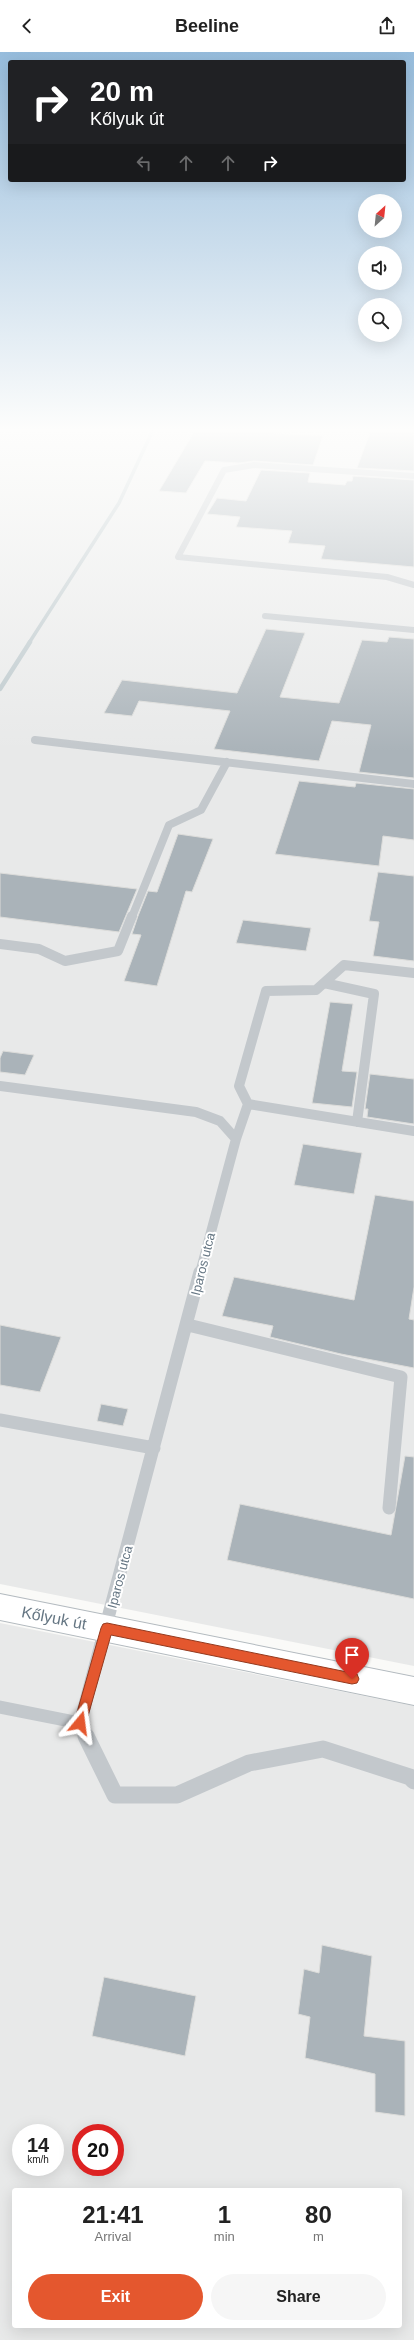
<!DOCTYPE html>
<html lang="en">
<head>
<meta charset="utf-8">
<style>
  body { margin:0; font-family:Arial,sans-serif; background:#f6f6f6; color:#222; height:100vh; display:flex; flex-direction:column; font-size:15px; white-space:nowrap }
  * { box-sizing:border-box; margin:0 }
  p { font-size:13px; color:#767676 }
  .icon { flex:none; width:22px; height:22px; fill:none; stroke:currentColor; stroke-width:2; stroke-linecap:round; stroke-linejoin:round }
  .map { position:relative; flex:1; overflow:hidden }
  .sheet { position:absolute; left:12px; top:2136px; width:390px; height:140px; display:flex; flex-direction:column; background:#fff; border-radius:4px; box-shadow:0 4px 16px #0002 }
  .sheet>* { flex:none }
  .banner { position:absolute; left:8px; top:8px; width:398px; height:122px; border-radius:4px; box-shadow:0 4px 16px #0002; background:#202124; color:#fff; overflow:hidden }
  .needle { width:26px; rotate:27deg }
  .controls { position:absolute; left:358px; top:142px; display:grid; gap:8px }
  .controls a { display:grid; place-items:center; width:44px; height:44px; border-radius:50%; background:#fff; box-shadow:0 4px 16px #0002; font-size:20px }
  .speed { position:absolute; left:12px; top:2072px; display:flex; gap:8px; font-size:20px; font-weight:700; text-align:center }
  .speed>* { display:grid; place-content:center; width:52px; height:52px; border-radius:50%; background:#fff; box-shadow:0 4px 16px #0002; line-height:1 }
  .speed small { font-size:10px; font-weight:400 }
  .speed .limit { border:6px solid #d22; background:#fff; color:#111 }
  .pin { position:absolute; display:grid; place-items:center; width:34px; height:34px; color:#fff; margin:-41px -17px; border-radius:50% 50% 50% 0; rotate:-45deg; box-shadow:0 0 4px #0007 }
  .pin .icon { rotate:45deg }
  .me { position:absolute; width:44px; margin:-22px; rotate:16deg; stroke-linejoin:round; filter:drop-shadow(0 0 3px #0008) }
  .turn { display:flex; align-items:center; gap:14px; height:84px; padding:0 16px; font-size:18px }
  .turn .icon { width:52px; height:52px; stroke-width:2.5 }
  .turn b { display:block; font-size:28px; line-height:34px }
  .lanes { display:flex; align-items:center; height:38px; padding:0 16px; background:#0003; justify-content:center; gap:20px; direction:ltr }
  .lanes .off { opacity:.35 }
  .eta { display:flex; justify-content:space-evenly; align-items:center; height:68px; text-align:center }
  .eta b { font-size:24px; font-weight:700; line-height:28px }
  .button { display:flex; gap:8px; margin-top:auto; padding:8px 16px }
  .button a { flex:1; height:46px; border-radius:24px; background:#e4572e; color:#fff; font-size:16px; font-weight:700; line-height:46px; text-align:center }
  .button a+a { background:#f6f6f6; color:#222 }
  header { display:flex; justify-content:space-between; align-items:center; height:52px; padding:0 16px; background:#fff; font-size:18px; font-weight:700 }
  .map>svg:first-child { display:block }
  .built { fill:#e8e9e9; fill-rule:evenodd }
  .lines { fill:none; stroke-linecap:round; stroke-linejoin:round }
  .stream-far1 { stroke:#bbc7cb; stroke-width:3.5 }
  .stream { stroke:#bbc7cb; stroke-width:4.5 }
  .building { fill:#aab3b9; stroke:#dcdcda }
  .secondary-casing { stroke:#b3babf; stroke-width:2 }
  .service-far4 { stroke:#c3c8cc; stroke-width:6 }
  .service-far3 { stroke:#c3c8cc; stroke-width:8 }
  .service-far2 { stroke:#c3c8cc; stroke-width:10 }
  .service-far1 { stroke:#c3c8cc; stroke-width:13 }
  .service { stroke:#c3c8cc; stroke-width:17 }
  .secondary { fill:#fff; fill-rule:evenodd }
  .route { fill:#e4572e; stroke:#94391e }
  .labels { text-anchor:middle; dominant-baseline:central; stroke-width:4; stroke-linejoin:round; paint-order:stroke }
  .street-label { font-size:13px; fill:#657683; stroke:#fff }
  .near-street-label { font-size:16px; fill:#657683; stroke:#fff }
</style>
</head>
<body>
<header><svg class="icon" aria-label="back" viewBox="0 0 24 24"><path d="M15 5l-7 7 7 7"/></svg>Beeline<svg class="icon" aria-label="share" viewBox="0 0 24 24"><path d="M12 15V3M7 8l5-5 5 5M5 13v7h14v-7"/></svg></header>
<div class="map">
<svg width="414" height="2288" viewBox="0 0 414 2288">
  <rect width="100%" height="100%" fill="#fafaf8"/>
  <path class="built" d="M0 380H414V1614L0 1532Z
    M0 1571 414 1654V2288H0ZM21 2081H55V2115H21ZM81 2081H115V2115H81ZM14 2138H400V2274H14Z"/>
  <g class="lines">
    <path class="stream-far1" d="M29 591 119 451 152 380"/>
    <path class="stream" d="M0 637 30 590"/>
  </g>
  <path class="building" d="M194 380H259L323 384 313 413 254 409 239 411 205 409 186 441 159 439Z
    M370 380H414V419L357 416Z
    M261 418 310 421 308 430 345 433 347 429H352L353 424 414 428V515L321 507 325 494 288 491 292 479 236 475 240 465 207 462 217 446 246 449Z
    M266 577 305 581 280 645 339 651 362 588 387 590 389 585 414 587V726L359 720 371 673 332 669 319 709 214 697 230 659 139 649 132 664 104 661 122 628 237 641Z
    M299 729 355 735 356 731 414 737V788L383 784 379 814 275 802Z
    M178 782 213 787 192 840 186 839 157 934 124 929 141 883 132 882 138 864 148 839 157 840Z
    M378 820 414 824V909L373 904 379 870 369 869Z
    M0 821 137 837 119 880 0 865Z
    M243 868 311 876 306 899 236 891Z
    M330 950 353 952 342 1019 357 1020 352 1055 312 1051Z
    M3 999 34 1003 25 1023 0 1020V1006Z
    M370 1022 414 1027V1072L367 1065 368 1057H365Z
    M303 1092 362 1101 354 1142 294 1133Z
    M375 1143 414 1149V1235L409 1267 414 1268V1316L341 1302 270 1285 273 1274 222 1264 234 1225 354 1248Z
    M0 1273 61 1285 40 1340 0 1333Z
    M101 1352 128 1357 123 1374 97 1369Z
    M405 1404 414 1405V1547L227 1508 240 1452 391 1483Z
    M322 1893 372 1904 364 1984 405 1989V2064L375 2060V2022L305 2006 310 1965 298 1962 304 1917 319 1921Z
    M104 1925 196 1944 185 2004 92 1984Z"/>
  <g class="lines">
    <g class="secondary-casing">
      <path id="secondary" d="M0 1542 414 1625V1653L0 1568Z"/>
    </g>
    <path class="service-far4" d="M414 424 254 413 224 418 178 505 387 525 414 533
      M265 564 414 578"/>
    <path class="service-far3" d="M35 688 414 732
      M132 865 169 773 201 758 227 710"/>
    <path class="service-far2" d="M0 892 39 897 65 909 118 899 132 864
      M324 931 374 942 357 1070
      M0 1034 196 1060 220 1069 236 1087
      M248 1052 414 1079
      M200 1221 236 1087 248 1052 239 1034 266 939 316 938 344 913 414 921"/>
    <path class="service-far1" d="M188 1273 401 1325 389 1456
      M0 1368 154 1396
      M0 1655 80 1671
      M87 1685 80 1671 200 1220"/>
    <path class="service" d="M86 1684 115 1743H177L249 1711 323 1697 410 1725 414 1729"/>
    <use href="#secondary" class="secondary"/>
  </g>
  <linearGradient id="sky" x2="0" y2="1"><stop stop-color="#96bcdc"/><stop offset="0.54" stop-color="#fdfdfc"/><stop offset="1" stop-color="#fdfdfc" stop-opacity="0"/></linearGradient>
  <rect width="414" height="700" fill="url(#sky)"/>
  <path class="route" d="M107 1571 352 1621 357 1622 359 1627 357 1631 352 1632 111 1583 86 1671 85 1675 80 1677 76 1675 74 1671 101 1576 103 1572Z"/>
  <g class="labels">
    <g class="street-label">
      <text transform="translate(203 1212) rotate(-76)">Iparos utca</text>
      <text transform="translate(120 1525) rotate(-75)">Iparos utca</text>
    </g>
    <g class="near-street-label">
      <text transform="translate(54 1566) rotate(11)">Kőlyuk út</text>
    </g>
  </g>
</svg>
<div class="controls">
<a><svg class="needle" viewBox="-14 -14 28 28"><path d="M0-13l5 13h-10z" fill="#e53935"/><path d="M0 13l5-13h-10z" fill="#767676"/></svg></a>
<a><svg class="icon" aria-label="sound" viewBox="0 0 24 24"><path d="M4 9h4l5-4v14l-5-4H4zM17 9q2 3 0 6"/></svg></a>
<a><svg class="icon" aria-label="search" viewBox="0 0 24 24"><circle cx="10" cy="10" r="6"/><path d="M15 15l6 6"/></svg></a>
</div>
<div class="speed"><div>14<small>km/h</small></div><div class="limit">20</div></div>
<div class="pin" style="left:352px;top:1627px;background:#d93025"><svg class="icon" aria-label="arrive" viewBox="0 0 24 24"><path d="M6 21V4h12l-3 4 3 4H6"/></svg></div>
<svg class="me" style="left:80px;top:1671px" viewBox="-20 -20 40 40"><path d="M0-17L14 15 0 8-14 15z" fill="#e4572e" stroke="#fff" stroke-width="4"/></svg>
<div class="banner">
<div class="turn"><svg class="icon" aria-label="right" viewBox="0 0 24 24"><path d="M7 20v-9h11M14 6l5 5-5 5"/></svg><div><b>20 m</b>Kőlyuk út</div></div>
<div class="lanes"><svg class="icon off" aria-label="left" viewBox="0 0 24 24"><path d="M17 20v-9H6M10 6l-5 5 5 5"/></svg><svg class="icon off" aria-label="ahead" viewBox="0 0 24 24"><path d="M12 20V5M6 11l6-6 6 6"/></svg><svg class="icon off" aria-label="ahead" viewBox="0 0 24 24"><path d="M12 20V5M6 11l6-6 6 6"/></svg><svg class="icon" aria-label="right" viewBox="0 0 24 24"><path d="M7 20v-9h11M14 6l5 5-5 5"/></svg></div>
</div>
<section class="sheet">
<div class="eta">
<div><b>21:41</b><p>Arrival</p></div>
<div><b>1</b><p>min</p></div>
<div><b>80</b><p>m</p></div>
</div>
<div class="button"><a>Exit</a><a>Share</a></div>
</section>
</div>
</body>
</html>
